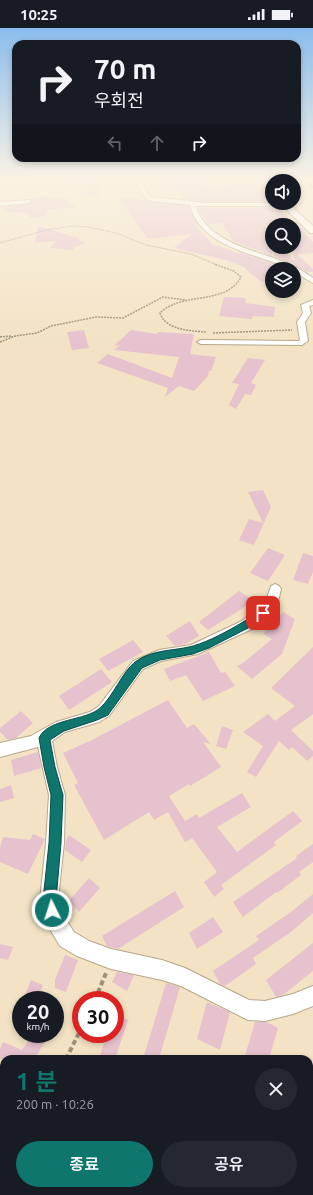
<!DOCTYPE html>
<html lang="ko">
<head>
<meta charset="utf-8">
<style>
  body { margin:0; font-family:Ubuntu,"Noto Sans KR",sans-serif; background:#242831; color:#f1f3f6; height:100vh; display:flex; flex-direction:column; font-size:15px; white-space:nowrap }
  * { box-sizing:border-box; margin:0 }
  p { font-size:13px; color:#9ea1a6 }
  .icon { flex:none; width:22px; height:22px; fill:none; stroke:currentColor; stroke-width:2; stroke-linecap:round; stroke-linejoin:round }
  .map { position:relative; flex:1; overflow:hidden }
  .side { position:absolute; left:0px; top:1027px; width:313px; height:140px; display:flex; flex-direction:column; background:#171b24; border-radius:12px 12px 0 0; box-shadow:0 2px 6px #0003 }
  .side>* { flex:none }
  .hud { position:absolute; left:12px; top:12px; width:289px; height:122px; border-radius:12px; box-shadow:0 2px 6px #0003; background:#171b24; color:#f1f3f6; overflow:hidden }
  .fabs { position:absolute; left:265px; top:146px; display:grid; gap:8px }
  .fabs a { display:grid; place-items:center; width:36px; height:36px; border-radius:50%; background:#171b24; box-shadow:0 2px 6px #0003; font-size:20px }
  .speed { position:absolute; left:12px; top:963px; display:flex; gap:8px; font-size:20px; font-weight:700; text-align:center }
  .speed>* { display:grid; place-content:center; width:52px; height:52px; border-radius:50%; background:#171b24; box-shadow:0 2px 6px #0003; line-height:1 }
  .speed small { font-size:10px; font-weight:400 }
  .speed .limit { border:6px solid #d22; background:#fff; color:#111 }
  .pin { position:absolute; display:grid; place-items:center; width:34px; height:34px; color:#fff; margin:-17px; border-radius:8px; box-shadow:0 2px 6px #0006 }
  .me { position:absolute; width:44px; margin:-22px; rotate:356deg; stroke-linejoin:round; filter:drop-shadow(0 0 3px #0008) }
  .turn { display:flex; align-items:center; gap:14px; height:84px; padding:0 16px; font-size:18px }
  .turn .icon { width:52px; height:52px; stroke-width:2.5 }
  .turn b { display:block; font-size:28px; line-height:34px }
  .lanes { display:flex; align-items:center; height:38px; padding:0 16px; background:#0003; justify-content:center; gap:20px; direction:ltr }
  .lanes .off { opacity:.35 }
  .round { display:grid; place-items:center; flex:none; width:42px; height:42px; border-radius:21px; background:#242831 }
  .summary { display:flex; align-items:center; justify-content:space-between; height:68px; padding:0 16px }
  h1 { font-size:24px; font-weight:600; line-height:30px; color:#0f766e }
  .button { display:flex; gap:8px; margin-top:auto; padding:8px 16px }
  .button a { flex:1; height:46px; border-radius:24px; background:#0f766e; color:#fff; font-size:16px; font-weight:600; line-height:46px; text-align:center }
  .button a+a { background:#242831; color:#f1f3f6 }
  .status { display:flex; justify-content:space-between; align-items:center; height:28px; padding:0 20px; background:#171b24; direction:ltr }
  .status svg { height:11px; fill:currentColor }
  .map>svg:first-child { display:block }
  .building { fill:#e6c1ce; fill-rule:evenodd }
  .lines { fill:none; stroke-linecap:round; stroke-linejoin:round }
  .minor-casing { stroke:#b6a789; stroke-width:2 }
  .major-casing { stroke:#b6a789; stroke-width:2 }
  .path-far2 { stroke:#9c9079; stroke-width:1; stroke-dasharray:1.5 1; stroke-linecap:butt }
  .path-far1 { stroke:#9c9079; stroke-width:1.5; stroke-dasharray:2 1; stroke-linecap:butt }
  .path { stroke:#9c9079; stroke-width:4; stroke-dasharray:5 3; stroke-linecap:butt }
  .minor { fill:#fff; fill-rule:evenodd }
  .major { fill:#fff; fill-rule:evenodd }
  .rail-casing { stroke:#372f22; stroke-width:2 }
  .rail { stroke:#f3e3c4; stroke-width:1.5; stroke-dasharray:4; stroke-linecap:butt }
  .route { fill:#0f766e; stroke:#0a4d48 }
</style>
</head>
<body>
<div class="status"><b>10:25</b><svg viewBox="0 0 49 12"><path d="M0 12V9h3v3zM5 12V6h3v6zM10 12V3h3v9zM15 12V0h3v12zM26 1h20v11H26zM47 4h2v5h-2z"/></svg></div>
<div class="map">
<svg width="313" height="1167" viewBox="0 0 313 1167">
  <rect width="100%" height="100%" fill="#f3e3c4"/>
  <path class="building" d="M80 152H93L95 157H98V169L84 167Z
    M172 152H202L208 159 256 154 272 170V174H207L183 171Z
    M44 168 50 170 64 169 76 179 46 182V188L30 190 27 185 5 184V179L29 176 32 172 28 171Z
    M118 169 189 178 199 197H195L214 218 217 217 240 226 238 223 272 236V256L260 253 244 239 226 232 174 220 192 206 148 211Z
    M198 180H279L313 214V225L298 227 313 241V244H307L293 236 275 229 272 223V228L233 213 223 195 208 196ZM263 197H294V233L282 219H272V208Z
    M38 198 79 210 77 211 86 215 74 219 73 222 50 220 56 213 35 215Z
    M224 269 245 270 246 275 275 279 274 289 253 288 252 291 219 288Z
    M84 302 89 320 72 322 67 304Z
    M131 302 157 306V304L194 306 190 326 216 329 211 343H209L208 348 194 363 179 358 165 369 168 360 97 335 108 326 172 350 179 329 114 322 120 317 114 318Z
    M248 330 265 332 251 355 256 357 251 367 245 366 236 381 229 377 239 356 232 355Z
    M263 462 271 479 254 517 239 512 249 491 263 495 248 464Z
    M268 520 285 527 268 553 250 545Z
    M303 525 313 528V544L308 556 293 552Z
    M239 563 254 573 208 602 199 594Z
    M283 584 295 591 282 626 252 651 237 638 243 635 272 611 263 606Z
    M190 593 199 608 185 616 175 618 166 608Z
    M133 612 143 624 108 643 99 631Z
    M313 619V686L291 702 313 723V728L307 733 292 719 289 722 279 713 256 749 247 744 263 718 243 704 268 686 275 693 295 678 271 660Z
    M209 624 221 645 225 644 235 658 203 673 186 647 170 653 164 641Z
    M101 641 112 654 69 682 59 668Z
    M168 672 187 700 194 696 211 716 203 714 221 739 190 758 189 756 169 768 185 793 197 786 199 790 242 765 251 779 217 799 237 824 293 783 302 793 274 814 276 817 221 857 224 861 214 869 204 854 217 844 192 810 185 814 168 784 154 792 149 784 104 812 74 757 78 755 63 725 92 712Z
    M21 683 33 695 16 710 8 712 0 704V700Z
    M222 698 233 702 226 721 216 718Z
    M38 724 41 740 14 748 11 732Z
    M11 757 14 770 0 774V761Z
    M33 806 45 811 28 846 0 834V820L3 809 30 812Z
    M69 807 91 822 82 834 65 822 66 813Z
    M313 816V834L299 844 301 847 277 865 276 864 243 889 233 874 297 830 296 828Z
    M89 850 100 860 79 884 69 873Z
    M175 863 184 879 118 921 107 918 102 908Z
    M313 866V885L291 904 253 930 256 936 225 958 220 956 213 943 259 912 256 908 291 884Z
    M213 889 223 904 197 921 189 905Z
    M313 915V943L283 967 276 969 266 952Z
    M0 916 13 919 8 932 0 930Z
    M65 927 78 932 66 964 55 960V952Z
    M117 944 134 947 127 963 112 954Z
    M31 952 43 957 37 972H23Z
    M166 955 180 959 159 1031H143Z
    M207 974 230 984 220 1022 197 1011Z
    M115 986 128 992 115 1031H99L107 1006H115Z
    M255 994H267L278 1000 269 1031H244Z
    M33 1006H50L36 1028 42 1031H0V1021L3 1014 22 1022Z"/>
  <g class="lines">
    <g class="minor-casing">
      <path id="minor" d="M135 152H141L149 168 152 169 207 175H287L285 178H196C207 216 257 222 289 236 298 239 305 245 313 250V255L294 244V241H289C255 224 201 220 190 177L151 173 145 170Z
        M31 172 29 175 0 178V174Z
        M313 272V277L309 278 311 285 305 294 308 313 302 317 201 316 197 314 201 312 298 313 300 312 297 294 303 285 301 277Z
        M275 556 279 558 281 561 277 578 268 589 252 601 198 626 161 633 143 641 109 688 99 694 65 704 52 713 57 739 65 767 64 815 58 872 63 887 74 904 89 913 111 921 162 932 185 940 249 972 265 973 293 966 313 958V978L293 986 265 993 248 992 181 958 162 952 111 941 77 928 60 918 48 898 40 872 46 815 49 767 38 719 0 729V715L31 708 56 694 90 684 99 678 133 633 159 622 191 617 242 593 266 573 271 558Z"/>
    </g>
    <g class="major-casing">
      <path id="major" d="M256 152H264L272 159V165Z
        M280 175H288L313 198V205H310Z"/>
    </g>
    <path class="path-far2" d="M14 167 13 165 17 155
      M0 215 46 202 73 198 88 199 116 205 146 217 191 226 217 237"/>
    <path class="path-far1" d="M206 304C191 303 165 302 160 285 182 263 226 278 241 249L234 243 214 236
      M213 305 292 302
      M0 309 12 308
      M0 314 15 308 37 305 51 298 96 289 123 290 163 269 186 272"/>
    <path class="path" d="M95 972 106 945
      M66 1031 81 1001
      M26 1167 28 1163"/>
    <use href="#minor" class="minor"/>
    <use href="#major" class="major"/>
    <g class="rail-casing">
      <path id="rail" d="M305 152 313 159"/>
    </g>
    <use href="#rail" class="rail"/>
  </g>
  <linearGradient id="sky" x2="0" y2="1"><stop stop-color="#8bbded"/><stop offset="0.48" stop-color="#faf2e4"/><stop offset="1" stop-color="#faf2e4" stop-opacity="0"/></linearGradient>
  <rect width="313" height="315" fill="url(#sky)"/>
  <path class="route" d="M263 581 268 585 266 587 250 599 209 620 193 626 160 632 142 640 108 687 97 692 64 703 50 712 55 739 63 767 61 815 56 872 59 882 57 886 52 888 48 886 43 872 49 815 51 767 44 739 39 710C48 690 86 693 100 680 113 669 122 644 135 634 152 621 175 623 193 618 210 613 228 603 243 594 250 590 255 584 263 581Z"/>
</svg>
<div class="fabs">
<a><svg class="icon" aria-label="sound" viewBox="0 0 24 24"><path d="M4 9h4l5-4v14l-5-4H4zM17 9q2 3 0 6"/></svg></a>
<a><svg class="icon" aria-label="search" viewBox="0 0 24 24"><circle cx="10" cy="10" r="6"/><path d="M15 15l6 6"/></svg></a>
<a><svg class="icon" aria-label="layers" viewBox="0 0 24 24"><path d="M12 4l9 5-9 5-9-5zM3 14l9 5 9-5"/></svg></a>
</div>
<div class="speed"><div>20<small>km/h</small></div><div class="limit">30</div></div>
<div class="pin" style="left:263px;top:585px;background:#d93025"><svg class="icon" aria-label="arrive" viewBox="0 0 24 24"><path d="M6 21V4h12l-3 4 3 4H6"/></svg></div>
<svg class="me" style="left:52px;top:882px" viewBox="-20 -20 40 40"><circle r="17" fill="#0f766e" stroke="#fff" stroke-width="3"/><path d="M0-11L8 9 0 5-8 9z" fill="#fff"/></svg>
<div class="hud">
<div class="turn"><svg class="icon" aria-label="right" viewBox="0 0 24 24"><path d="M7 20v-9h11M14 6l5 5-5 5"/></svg><div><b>70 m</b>우회전</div></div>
<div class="lanes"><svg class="icon off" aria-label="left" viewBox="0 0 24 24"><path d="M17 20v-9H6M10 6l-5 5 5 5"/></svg><svg class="icon off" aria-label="ahead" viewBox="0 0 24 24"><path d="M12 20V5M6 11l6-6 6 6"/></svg><svg class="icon" aria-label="right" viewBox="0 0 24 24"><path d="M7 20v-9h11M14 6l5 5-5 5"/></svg></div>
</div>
<section class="side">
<div class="summary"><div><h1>1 분</h1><p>200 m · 10:26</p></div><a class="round"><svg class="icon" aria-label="close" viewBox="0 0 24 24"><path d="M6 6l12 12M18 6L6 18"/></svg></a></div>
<div class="button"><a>종료</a><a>공유</a></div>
</section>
</div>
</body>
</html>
